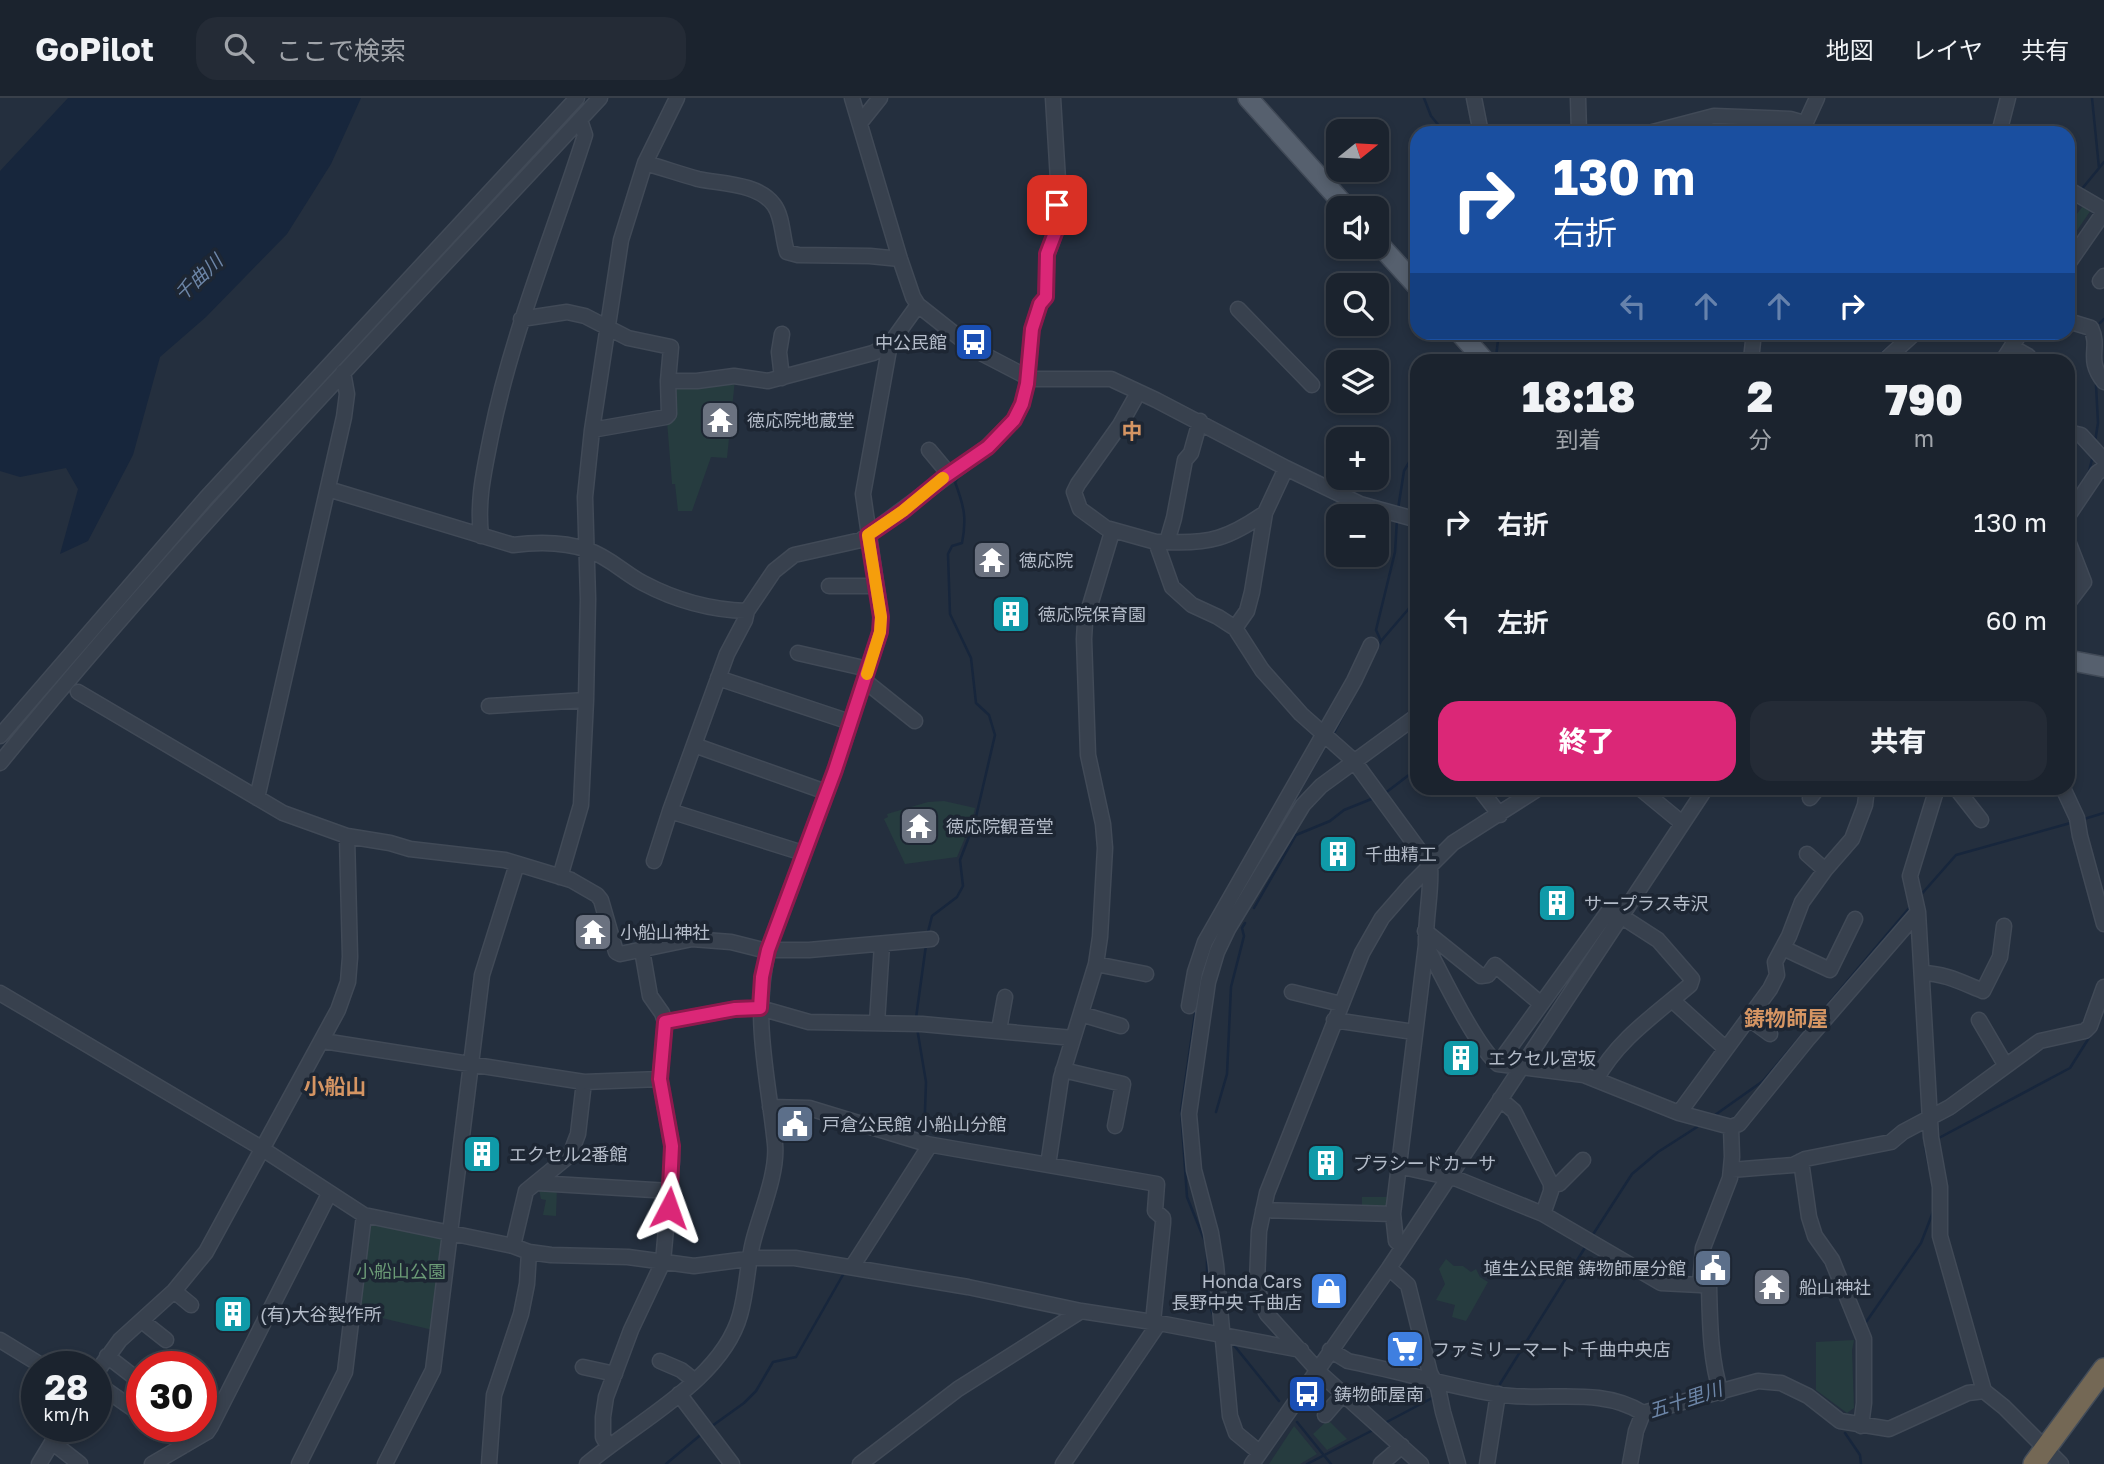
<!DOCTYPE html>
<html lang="ja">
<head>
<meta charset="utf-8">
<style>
  body { margin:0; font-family:"Golos Text","Noto Sans JP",sans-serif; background:#242b36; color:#f1f3f6; height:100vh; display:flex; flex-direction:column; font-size:26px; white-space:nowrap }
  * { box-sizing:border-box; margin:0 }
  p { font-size:23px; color:#a0a4aa }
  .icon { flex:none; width:38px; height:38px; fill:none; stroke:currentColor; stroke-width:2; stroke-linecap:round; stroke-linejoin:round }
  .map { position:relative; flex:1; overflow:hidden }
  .drawer { position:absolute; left:1410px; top:256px; width:665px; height:441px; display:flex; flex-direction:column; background:#1b232e; border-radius:21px; box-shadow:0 4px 10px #0003,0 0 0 2px #39404a }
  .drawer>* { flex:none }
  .guide { position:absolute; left:1410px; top:28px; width:665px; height:214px; border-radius:21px; box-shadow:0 4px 10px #0003,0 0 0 2px #39404a; background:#1a4fa0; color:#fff; overflow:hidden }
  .needle { width:46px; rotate:72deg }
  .tools { position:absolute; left:1326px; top:21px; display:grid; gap:14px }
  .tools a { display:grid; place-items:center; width:63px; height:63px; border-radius:14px; background:#1b232e; box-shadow:0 4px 10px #0003,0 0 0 2px #39404a; font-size:35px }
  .speed { position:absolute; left:21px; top:1253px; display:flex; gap:14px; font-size:35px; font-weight:700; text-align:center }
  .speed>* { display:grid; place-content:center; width:91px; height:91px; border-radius:50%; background:#1b232e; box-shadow:0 4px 10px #0003,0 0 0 2px #39404a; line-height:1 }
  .speed small { font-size:18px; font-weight:400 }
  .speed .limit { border:10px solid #d22; background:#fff; color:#111 }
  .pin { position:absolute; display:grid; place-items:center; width:60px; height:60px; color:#fff; margin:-30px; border-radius:14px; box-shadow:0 4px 10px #0006 }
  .me { position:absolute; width:77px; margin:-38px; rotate:4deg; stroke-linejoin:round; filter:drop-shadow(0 0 5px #0008) }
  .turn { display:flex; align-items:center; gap:24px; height:147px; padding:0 28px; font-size:32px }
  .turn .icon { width:91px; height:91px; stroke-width:2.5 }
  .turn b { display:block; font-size:49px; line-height:60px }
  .lanes { display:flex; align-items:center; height:66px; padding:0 28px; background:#0003; justify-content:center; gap:35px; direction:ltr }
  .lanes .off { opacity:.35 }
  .eta { display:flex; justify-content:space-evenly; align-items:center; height:119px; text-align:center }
  .eta b { font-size:42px; font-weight:800; line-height:49px }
  .primary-button { display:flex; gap:14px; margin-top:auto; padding:14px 28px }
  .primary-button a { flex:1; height:80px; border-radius:21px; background:#db2777; color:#fff; font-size:28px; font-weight:800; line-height:80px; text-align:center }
  .primary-button a+a { background:#242b36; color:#f1f3f6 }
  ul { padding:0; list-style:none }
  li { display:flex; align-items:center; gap:21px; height:98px; padding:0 28px }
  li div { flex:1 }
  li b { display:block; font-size:26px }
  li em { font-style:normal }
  header { display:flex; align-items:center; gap:42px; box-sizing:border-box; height:98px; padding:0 35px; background:#1b232e; border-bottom:2px solid #39404a }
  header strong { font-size:33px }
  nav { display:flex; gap:38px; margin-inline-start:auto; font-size:24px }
  .search { width:490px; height:63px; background:#242b36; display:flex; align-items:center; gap:18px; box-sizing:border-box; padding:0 24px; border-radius:21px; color:#a0a4aa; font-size:26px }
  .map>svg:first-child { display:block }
  .green { fill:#263c3f }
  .water { fill:#17263c }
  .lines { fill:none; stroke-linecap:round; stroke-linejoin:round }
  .stream { stroke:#17263c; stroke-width:2.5 }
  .minor-casing { stroke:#414a57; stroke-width:17 }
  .major-casing { stroke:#414a57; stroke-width:22 }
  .highway-casing { stroke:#434c59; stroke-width:24 }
  .minor { stroke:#38414e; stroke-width:14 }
  .major { stroke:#56606e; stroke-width:19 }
  .highway { stroke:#746855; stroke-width:21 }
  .route-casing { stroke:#8e194d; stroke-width:18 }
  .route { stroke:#db2777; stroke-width:12 }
  .slow { stroke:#f59e0b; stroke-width:12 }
  .labels { text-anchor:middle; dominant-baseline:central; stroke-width:7; stroke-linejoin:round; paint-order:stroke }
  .poi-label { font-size:18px; fill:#b4bcc9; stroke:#1d2633; text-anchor:start }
  .park-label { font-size:18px; fill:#6b9a76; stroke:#1d2633 }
  .water-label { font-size:19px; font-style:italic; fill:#6d86a8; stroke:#1d2633 }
  .quarter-label { font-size:21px; font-weight:bold; fill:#d59563; stroke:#1d2633 }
</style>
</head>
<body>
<header>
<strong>GoPilot</strong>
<div class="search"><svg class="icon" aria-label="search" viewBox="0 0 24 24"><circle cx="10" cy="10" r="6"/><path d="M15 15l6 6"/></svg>ここで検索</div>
<nav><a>地図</a><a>レイヤ</a><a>共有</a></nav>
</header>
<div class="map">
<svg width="2104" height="1366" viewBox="0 0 2104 1366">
  <rect width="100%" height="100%" fill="#242f3e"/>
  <path class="green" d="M2083 108 2091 112 2069 144V126Z
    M735 281 727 360 711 359 692 413H678L675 386H672L667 323 674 287Z
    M944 703 975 710 972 723 957 759 905 766 884 721 888 719 887 716 928 704Z
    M557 1089 556 1118 543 1117 546 1102 541 1101 539 1091Z
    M1362 1099H1390L1386 1110H1362Z
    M373 1124 442 1137 444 1142 433 1232 356 1214 368 1127Z
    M1446 1161 1454 1168H1463L1471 1174 1476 1171 1480 1179 1488 1184 1466 1223 1452 1219 1455 1207 1436 1202 1445 1186 1439 1171Z
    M1854 1242 1852 1252 1854 1310 1847 1315 1816 1292V1244Z
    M1328 1322 1347 1341 1327 1352 1313 1336Z
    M1294 1328 1317 1356 1300 1366H1269Z"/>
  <path class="water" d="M68 0H361L331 66 287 136 206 219 160 259 133 357 88 443 60 456 78 391 66 370 20 379 0 373V73Z"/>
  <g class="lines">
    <path class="stream" d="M1424 0 1431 18 1445 35
      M2092 0 2099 70
      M2081 92 2104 64
      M2068 109 2075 100
      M2100 225 2104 221
      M1496 259 1499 234
      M1873 262 1897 242
      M2095 344 2098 325 2096 287
      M2088 378 2093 357
      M1398 411 1404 373 1418 349
      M1381 543 1376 532 1395 454 1397 421
      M1373 559 1381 543 1418 500
      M1333 637 1354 596
      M1384 696 1418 670
      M2084 721 2104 715
      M1268 748 1327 645
      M1919 799 1956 757 2074 724
      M1254 810 1296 737 1330 723 1344 712 1374 700
      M928 834 932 818 957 799 963 788 960 762 975 723 995 637 989 617 976 605 971 560 950 516 948 456 952 448 962 445C967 420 964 408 955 384L961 376
      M1196 909 1181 1013 1187 1099 1206 1146
      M916 920 926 847
      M917 930 926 984 924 1041
      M1216 1014 1227 976 1231 889 1244 838 1242 830 1245 825
      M1715 1017 1763 983 1910 809
      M1937 1041 2070 970 2092 935
      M1928 1046 1925 1049 1929 1069
      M1592 1138 1632 1076 1658 1054 1697 1029
      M1207 1153V1200L1215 1222
      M1864 1227 1921 1145 1933 1114
      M1233 1246 1279 1303
      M1500 1286 1586 1148
      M1297 1324 1331 1366
      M1383 1326 1434 1299
      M712 1328 744 1305 756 1293 773 1264 796 1259 844 1175
      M1845 1335 1860 1357 1861 1366
      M666 1366 704 1334
      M1307 1366 1375 1331"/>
    <g class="minor-casing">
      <path id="minor" d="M852 0 900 161 913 199 918 207 961 241 979 254 1031 281H1111L1156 302 1286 370 1360 406 1418 422
        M1474 0 1481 35
        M1578 0 1579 35
        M860 25 880 0
        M1649 35 1714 18 1790 21 1804 25
        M1801 35 1817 0
        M1999 35 2008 0
        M645 65C663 70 680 76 698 81 721 86 758 85 774 107 783 119 782 139 787 154L798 157 870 158 900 161
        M2068 91 2104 112
        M2068 166 2104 114
        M2100 183 2104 178
        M1238 211 1312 287
        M521 221 567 214 585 218 628 240 671 249 668 283
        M2068 223 2091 230C2101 251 2085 260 2104 284
        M782 236 779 254 782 280
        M2012 249 2028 258V262
        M1751 262 1754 234
        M1885 262 1916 234
        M2003 262 2021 234
        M1138 295 1120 327 1078 386 1074 394 1080 411 1106 430 1156 444 1172 489 1192 507 1218 519 1235 530 1262 572 1301 616 1354 663 1430 767C1432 794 1425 820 1426 847L1393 1116 1396 1143 1403 1149
        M592 332 666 319 669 316 668 283H697L734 278 768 283 873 255 890 246
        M2068 334 2081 337 2104 362
        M929 352 949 376
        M328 391 513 447C536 444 565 444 588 452 609 459 624 475 643 485 675 502 711 512 747 513
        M2068 418 2097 375 2104 370
        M481 438C477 401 484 374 491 338 512 234 553 138 585 37L580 22
        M2068 443 2084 484 2068 505
        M1156 444H1167L1174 420 1185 362 1191 355 1200 323
        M1167 444C1210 446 1229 440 1265 415
        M829 488H876
        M1235 530 1247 513 1252 494 1265 415 1286 370
        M798 555 868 571
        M718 580 850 624
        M865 583 915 623
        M78 594 283 715 347 738 390 745 410 751 505 762 571 782 597 797 601 802 616 854 620 856 692 841 731 844 763 852H809L931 841
        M489 608 586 602 588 501 585 399 592 332 621 142 645 65 677 0
        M0 638 206 400 577 0
        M694 647 826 694
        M0 665C188 433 397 219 600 0
        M1479 690 1500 717
        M1937 690 1910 778 1918 814 1931 1039 1940 1089V1138L1984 1293 2004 1309 2061 1366
        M1956 690 1981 722
        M2063 690 2077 720 2080 738 2104 826
        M1642 692 1682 725
        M257 700 344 319 347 296 343 274
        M1810 700 1818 690
        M803 755 670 713 727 556 745 522 747 513 774 473 794 457 861 442 987 349 1014 322 1022 306 1027 286 1032 231 1040 206 1046 199 1047 157 1058 127 1055 88 1058 82 1053 0
        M1807 756 1825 772
        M654 763 670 713
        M560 779 581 707 586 602
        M1425 833 1481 878 1488 877 1495 867 1540 905
        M1426 847C1441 875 1476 949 1498 966L1584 977 1679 1015 1731 1029 1739 1026 1807 942 1918 814
        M1783 850 1830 872 1855 821
        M1096 866 1146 876
        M1922 875C1944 875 1963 885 1983 893L2000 859 2004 828
        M1292 894 1341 906
        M0 895 258 1048 364 1117 513 1148 529 1154 551 1157 628 1159 694 1168 755 1160H795L968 1189 1081 1213 1159 1225 1301 1252
        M1672 902 1726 951
        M1189 908 1195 874 1205 844 1354 583 1371 547
        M1081 916 1121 928
        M1748 920 1770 936
        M1334 922 1414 934
        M1979 922 2006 968
        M665 924 735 911 760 910 809 924 922 926 1073 940
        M877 925 882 846
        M999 932 1005 899
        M323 943 584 984 660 981
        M1498 966 1610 811 1658 842 1692 881 1690 887C1656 916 1617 942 1596 982
        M1063 972 1123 986 1115 1028
        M1500 1001 1514 1013 1551 1086V1093L1543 1116 1661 1185 1700 1187
        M770 1009 809 1010 927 1046 1157 1086 1155 1113 1163 1120V1125L1153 1224
        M1679 1015 1770 891 1777 877 1775 864 1789 838 1802 804 1825 772 1852 741 1865 707 1867 690
        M1801 1063 1809 1119 1815 1138 1832 1162 1864 1241V1305L1861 1328
        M1048 1067 1061 980 1096 866 1100 839 1105 750 1103 726 1088 657 1084 541 1085 524 1112 434
        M1398 1068 1457 1081 1543 1116
        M1731 1072 1793 1067 1805 1061 1891 1044 1903 1034 1950 1009 2040 943 2085 933 2090 928 2104 889
        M537 1085 670 1093
        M1551 1086H1559L1583 1062
        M1263 1112 1393 1116
        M513 1148 526 1093 570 1057 578 1036 584 984
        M852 1169 930 1047
        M1389 1170 1408 1187 1430 1275 1438 1290 1443 1314 1458 1366
        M174 1193 191 1207
        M142 1223 166 1242
        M0 1242 44 1269
        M1330 1252 1348 1263C1397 1273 1446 1287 1495 1296 1544 1305 1599 1287 1643 1315L1758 1283 1781 1285 1808 1298 1840 1323 1889 1331 1968 1295 1984 1293
        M107 1258 142 1285
        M660 1263 681 1272 695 1283
        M583 1269 615 1276
        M96 1275 120 1242 174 1193 206 1154 338 912 348 884 350 859 347 738
        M96 1285 142 1317
        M1721 1295C1710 1261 1710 1224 1709 1188L1700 1187 1703 1150 1730 1080 1732 1059 1731 1029
        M679 1296 732 1366
        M1325 1317 1344 1295
        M158 1328 185 1347
        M52 1344 80 1366
        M608 1348 603 1339V1319L606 1299 631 1232 663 1164 672 1063V1048L660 981 665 924 662 915 650 898 642 852
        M1259 1354 1236 1335 1230 1318 1216 1167 1211 1135 1194 1072 1189 1016 1208 884 1217 854 1228 831 1303 707 1321 688 1418 617
        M39 1366 62 1328
        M152 1366 207 1334 211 1328 329 1096
        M299 1366 345 1274 364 1117
        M385 1366 433 1272 482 877 517 766
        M489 1366 494 1297 521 1216 527 1186 529 1154
        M587 1366C636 1324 722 1282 740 1217 747 1193 747 1168 753 1144 760 1116 778 1075 775 1046 768 977 752 922 768 852L835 672 880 534 881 519 863 396 890 246 918 207
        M860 1366 958 1291 1081 1213
        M1063 1366 1159 1225
        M1252 1366 1389 1170 1706 690
        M1381 1366 1402 1348
        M1421 1366 1322 1277 1267 1216 1261 1204 1257 1185 1259 1133 1267 1095 1362 855 1382 820 1410 788 1453 745 1539 690
        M1487 1366 1498 1296
        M1630 1366 1636 1333 1643 1315"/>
    </g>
    <g class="major-casing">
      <path id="major" d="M1248 0 1347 110
        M1377 144 1418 189
        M1459 234 1484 262
        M2068 562 2104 569"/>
    </g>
    <g class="highway-casing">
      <path id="highway" d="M2034 1366 2104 1271"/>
    </g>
    <use href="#minor" class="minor"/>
    <use href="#major" class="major"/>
    <use href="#highway" class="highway"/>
  </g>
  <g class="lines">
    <g class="route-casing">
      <path id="route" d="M669 1110 672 1048 660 981 665 924 735 911 760 910 762 879 768 852 835 672 880 534 881 519 868 437 903 413 943 380 988 349 1014 322 1022 306 1027 286 1032 231 1040 206 1046 199 1047 156 1058 127 1057 107"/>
    </g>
    <use href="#route" class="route"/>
    <path class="slow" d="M867 576 880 534 881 519 868 437 903 413 943 380"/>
  </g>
  <defs>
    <g id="bus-square" transform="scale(2.0125)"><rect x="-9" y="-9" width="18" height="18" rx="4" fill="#1a4fb4" stroke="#1d2633"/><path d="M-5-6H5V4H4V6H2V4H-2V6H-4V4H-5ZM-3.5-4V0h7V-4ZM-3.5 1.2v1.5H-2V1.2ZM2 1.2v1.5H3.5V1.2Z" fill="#fff"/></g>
    <g id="temple-square" transform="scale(2.0125)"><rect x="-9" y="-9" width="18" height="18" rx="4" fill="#6b7280" stroke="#1d2633"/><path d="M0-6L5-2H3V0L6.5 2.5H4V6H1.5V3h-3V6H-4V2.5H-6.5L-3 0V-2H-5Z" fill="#fff"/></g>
    <g id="building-square" transform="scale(2.0125)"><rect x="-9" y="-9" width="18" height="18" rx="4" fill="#0f9aa8" stroke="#1d2633"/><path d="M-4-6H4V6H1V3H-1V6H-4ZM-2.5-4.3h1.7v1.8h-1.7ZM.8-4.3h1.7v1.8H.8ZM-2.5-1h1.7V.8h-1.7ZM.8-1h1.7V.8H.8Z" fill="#fff"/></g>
    <g id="civic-square" transform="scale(2.0125)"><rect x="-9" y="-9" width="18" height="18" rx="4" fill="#5c6f8a" stroke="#1d2633"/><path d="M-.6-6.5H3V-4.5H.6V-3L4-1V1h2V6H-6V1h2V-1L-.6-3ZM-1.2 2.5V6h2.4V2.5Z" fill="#fff"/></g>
    <g id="shop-square" transform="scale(2.0125)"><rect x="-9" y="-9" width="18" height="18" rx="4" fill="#3f7fe0" stroke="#1d2633"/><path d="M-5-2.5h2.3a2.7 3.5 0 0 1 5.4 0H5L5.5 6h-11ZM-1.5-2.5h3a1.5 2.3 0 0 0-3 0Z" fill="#fff"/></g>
    <g id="supermarket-square" transform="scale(2.0125)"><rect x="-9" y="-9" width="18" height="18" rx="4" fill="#3f7fe0" stroke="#1d2633"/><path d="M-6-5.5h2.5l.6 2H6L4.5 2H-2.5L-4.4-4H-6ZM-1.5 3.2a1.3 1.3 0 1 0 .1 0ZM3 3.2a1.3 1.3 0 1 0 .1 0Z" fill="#fff"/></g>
  </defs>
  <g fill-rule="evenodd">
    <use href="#bus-square" x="974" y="244"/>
    <use href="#temple-square" x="720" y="322"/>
    <use href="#temple-square" x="992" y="462"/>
    <use href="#building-square" x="1011" y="516"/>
    <use href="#temple-square" x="919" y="728"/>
    <use href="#building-square" x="1338" y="756"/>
    <use href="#building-square" x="1557" y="805"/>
    <use href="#temple-square" x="593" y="834"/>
    <use href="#building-square" x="1461" y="960"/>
    <use href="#civic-square" x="795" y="1026"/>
    <use href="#building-square" x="482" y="1056"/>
    <use href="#building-square" x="1326" y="1065"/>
    <use href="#civic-square" x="1713" y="1170"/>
    <use href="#temple-square" x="1772" y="1189"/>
    <use href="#shop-square" x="1329" y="1193"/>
    <use href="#building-square" x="233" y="1216"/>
    <use href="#supermarket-square" x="1405" y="1251"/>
    <use href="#bus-square" x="1307" y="1296"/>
  </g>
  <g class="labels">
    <g class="poi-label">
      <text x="947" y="244" text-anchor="end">中公民館</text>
      <text x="747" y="322">徳応院地蔵堂</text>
      <text x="1019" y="462">徳応院</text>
      <text x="1038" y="516">徳応院保育園</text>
      <text x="946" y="728">徳応院観音堂</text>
      <text x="1365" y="756">千曲精工</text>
      <text x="1584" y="805">サープラス寺沢</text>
      <text x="620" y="834">小船山神社</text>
      <text x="1488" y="960">エクセル宮坂</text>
      <text x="822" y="1026">戸倉公民館 小船山分館</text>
      <text x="509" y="1056">エクセル2番館</text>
      <text x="1353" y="1065">プラシードカーサ</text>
      <text x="1686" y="1170" text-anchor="end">埴生公民館 鋳物師屋分館</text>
      <text x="1302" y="1183" text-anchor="end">Honda Cars<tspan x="1302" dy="21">長野中央 千曲店</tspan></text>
      <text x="1799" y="1189">船山神社</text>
      <text x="260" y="1216">(有)大谷製作所</text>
      <text x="1432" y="1251">ファミリーマート 千曲中央店</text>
      <text x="1334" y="1296">鋳物師屋南</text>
    </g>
    <g class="park-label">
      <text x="401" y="1173">小船山公園</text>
    </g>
    <g class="water-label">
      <text transform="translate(198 179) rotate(-43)">千曲川</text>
      <text transform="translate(1685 1301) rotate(-18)">五十里川</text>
    </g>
    <g class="quarter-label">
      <text x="1132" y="333">中</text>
      <text x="1786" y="920">鋳物師屋</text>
      <text x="335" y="988">小船山</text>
    </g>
  </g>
</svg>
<div class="tools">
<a><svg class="needle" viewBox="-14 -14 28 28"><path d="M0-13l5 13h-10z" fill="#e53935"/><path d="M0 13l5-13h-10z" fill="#a0a4aa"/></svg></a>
<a><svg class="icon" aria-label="sound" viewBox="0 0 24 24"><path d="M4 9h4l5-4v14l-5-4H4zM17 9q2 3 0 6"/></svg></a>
<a><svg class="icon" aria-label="search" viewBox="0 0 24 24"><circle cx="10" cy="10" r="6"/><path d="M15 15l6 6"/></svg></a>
<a><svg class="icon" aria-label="layers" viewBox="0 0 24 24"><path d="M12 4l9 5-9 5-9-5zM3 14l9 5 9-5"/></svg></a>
<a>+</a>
<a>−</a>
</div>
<div class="speed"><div>28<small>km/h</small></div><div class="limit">30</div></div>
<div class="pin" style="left:1057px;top:107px;background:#d93025"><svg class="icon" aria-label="arrive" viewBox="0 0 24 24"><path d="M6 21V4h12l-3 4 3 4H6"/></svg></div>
<svg class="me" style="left:669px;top:1110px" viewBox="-20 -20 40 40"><path d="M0-17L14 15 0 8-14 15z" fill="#db2777" stroke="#fff" stroke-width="4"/></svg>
<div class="guide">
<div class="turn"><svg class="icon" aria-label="right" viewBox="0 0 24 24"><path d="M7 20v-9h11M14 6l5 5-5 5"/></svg><div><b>130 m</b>右折</div></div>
<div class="lanes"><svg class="icon off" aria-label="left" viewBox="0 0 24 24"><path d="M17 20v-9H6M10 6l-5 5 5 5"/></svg><svg class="icon off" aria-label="ahead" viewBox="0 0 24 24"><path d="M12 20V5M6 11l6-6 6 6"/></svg><svg class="icon off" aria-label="ahead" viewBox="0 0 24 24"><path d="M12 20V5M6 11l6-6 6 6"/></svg><svg class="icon" aria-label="right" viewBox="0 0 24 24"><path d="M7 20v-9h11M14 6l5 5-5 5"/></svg></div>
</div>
<section class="drawer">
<div class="eta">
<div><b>18:18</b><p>到着</p></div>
<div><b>2</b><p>分</p></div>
<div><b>790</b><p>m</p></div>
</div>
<ul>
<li><svg class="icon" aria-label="right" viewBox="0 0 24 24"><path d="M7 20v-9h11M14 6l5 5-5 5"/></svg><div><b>右折</b></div><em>130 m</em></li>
<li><svg class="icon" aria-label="left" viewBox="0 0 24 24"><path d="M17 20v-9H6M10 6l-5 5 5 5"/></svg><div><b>左折</b></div><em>60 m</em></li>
</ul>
<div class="primary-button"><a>終了</a><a>共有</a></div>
</section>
</div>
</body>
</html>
